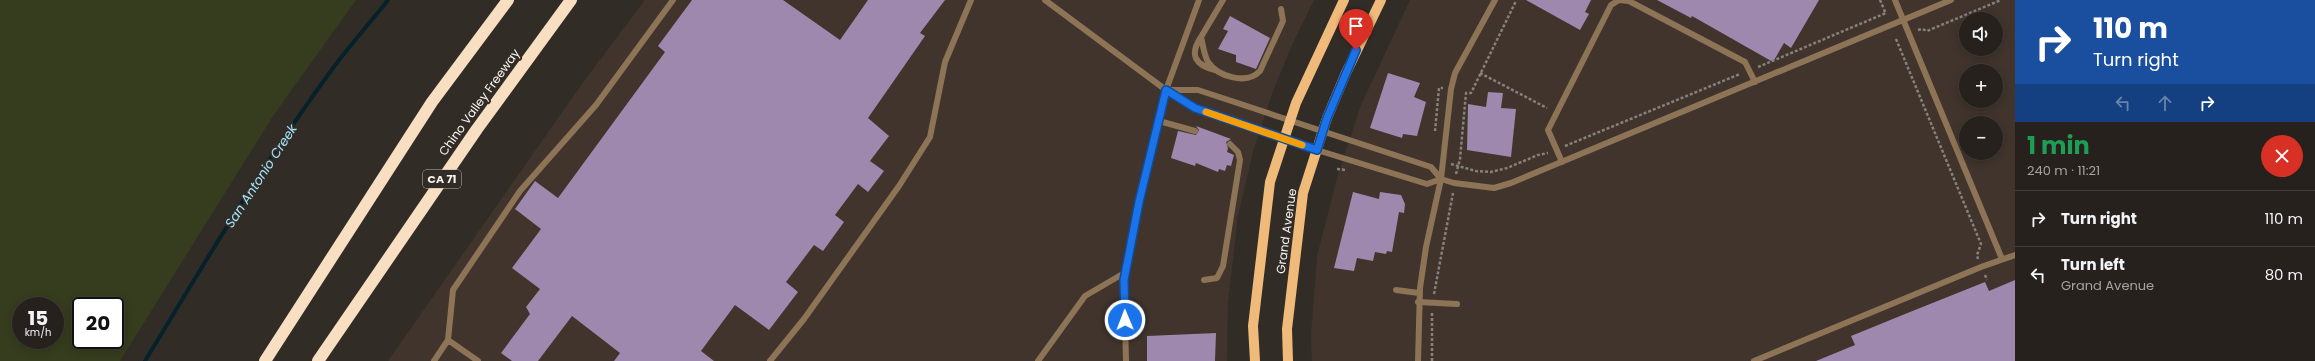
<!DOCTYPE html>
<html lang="en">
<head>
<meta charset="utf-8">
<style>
  body { margin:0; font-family:Poppins,sans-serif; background:#2e2926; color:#f1f3f6; height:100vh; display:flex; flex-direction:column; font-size:15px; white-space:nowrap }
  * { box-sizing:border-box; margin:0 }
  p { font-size:13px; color:#a4a3a4 }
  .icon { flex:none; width:22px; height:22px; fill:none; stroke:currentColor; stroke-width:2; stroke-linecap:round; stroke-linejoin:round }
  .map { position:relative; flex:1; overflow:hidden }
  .side { display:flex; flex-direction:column; background:#26211d; width:300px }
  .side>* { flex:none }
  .top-card { background:#1a4fa0; color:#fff; overflow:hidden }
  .fabs { position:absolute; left:1959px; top:12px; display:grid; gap:8px }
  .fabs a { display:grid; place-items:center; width:44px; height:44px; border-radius:50%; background:#26211d; box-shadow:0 2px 10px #0003,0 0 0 1px #423e3b; font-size:20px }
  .speed { position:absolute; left:12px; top:297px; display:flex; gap:8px; font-size:20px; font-weight:700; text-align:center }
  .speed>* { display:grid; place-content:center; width:52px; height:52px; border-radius:50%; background:#26211d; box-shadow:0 2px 10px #0003,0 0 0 1px #423e3b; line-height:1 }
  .speed small { font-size:10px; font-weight:400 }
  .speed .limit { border:2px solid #111; border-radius:6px; background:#fff; color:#111 }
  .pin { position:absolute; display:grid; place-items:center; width:34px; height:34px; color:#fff; margin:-41px -17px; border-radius:50% 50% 50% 0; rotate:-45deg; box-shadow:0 0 4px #0007 }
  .pin .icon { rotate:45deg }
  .me { position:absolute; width:44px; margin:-22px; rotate:359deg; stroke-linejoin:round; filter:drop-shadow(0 0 3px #0008) }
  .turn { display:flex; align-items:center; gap:14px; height:84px; padding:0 12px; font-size:18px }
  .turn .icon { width:52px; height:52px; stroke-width:2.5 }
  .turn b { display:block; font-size:28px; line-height:34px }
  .lanes { display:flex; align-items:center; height:38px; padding:0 12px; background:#0003; justify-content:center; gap:20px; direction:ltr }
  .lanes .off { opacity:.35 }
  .round { display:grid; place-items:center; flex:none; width:42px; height:42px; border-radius:21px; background:#2e2926 }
  .overview { display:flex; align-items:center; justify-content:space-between; height:68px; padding:0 12px }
  h1 { font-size:24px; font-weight:700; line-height:30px; color:#1e9e55 }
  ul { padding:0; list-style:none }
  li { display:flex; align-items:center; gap:12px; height:56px; padding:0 12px; border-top:1px solid #423e3b }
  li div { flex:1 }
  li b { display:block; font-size:15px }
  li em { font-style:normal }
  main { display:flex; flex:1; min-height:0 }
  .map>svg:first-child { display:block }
  .built { fill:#40342c; fill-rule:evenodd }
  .green { fill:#363d1e; fill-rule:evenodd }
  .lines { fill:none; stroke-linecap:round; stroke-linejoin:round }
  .stream { stroke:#07212a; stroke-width:4 }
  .building { fill:#9e88ad }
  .path { stroke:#86817d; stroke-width:2.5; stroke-dasharray:3 2; stroke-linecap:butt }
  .service { stroke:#8e7456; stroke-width:6 }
  .primary { stroke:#efba7a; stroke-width:10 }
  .motorway { stroke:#f8dfc1; stroke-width:12 }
  .route-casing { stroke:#114b97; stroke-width:10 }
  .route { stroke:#1a73e8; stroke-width:7 }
  .slow { stroke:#f59e0b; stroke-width:7 }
  .labels { text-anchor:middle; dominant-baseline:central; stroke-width:4; stroke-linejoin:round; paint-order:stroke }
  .shield { fill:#322c27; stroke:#bdb8b4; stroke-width:1 }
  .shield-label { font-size:11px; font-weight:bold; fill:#f8f4f1 }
  .street-label { font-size:12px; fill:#f8f4f1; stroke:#322c27 }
  .water-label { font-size:13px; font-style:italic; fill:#a5e5fc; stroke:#322c27 }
</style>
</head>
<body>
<main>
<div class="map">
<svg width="2015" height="361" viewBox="0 0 2015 361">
  <rect width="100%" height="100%" fill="#322c27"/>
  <path class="built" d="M645 0H1314L1292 45 1273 91 1253 152 1238 216 1228 302 1227 361H388L584 81Z
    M1410 0H2015V361H1312L1311 335 1317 256 1337 178 1361 105ZM1966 19H1996V49H1966ZM1966 71H1996V101H1966ZM1966 123H1996V153H1966Z"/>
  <path class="green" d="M0 0H356L273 116 120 361H0ZM21 306H55V340H21ZM81 306H115V340H81Z"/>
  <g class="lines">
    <path class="stream" d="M145 361C205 262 264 162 333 68 350 45 370 23 388 0"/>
  </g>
  <path class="building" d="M692 0H783L840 40 868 0H945L920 33 925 36 868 118 889 136 870 161 884 171 868 192 858 184 835 215 844 222 823 251 814 245 786 282 798 292 769 330 735 305 701 351 714 361H614L620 353 572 316 538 361H512L501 353 530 314 526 307 540 289 512 268 541 229 515 209 535 181 558 198 665 52 658 46Z
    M1526 0H1591L1585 12 1589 14 1580 30Z
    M1657 0H1819L1791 48 1784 43 1773 62 1692 16 1691 18Z
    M1230 16 1270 38 1256 69 1236 62V55L1218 49 1228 31 1223 29Z
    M1388 73 1420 83 1414 97 1426 102 1417 136 1403 134 1402 138 1370 128Z
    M1488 92 1503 93 1501 108 1516 109 1511 157 1467 150 1468 104 1486 107Z
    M1196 126 1231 139 1226 142 1228 148 1227 152 1234 155 1231 166 1227 165 1225 171 1219 169 1218 172 1196 163 1195 166 1171 158 1178 131 1196 135 1199 130Z
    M1353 192 1379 199 1380 192 1401 195 1405 204 1404 213 1399 212 1392 252 1387 251 1386 254 1375 252 1373 261 1357 258 1354 271 1334 268Z
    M2015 280V361H1816L1855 345 1851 336 1910 312 1985 282 1989 291Z
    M1216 333 1215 361H1147V336Z"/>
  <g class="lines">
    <path class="path" d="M1880 0 1886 14
      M1918 30 1922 29 1927 31 2001 0
      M1896 39 1981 244 1977 255 1978 259
      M1758 67 1886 13
      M1480 73 1547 108
      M1435 131 1439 88H1443
      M1565 146 1740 74
      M1451 164 1476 171 1491 172 1507 168 1538 155 1548 153
      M1337 169 1346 170
      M1456 174 1460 159 1466 93H1471L1516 1
      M1985 275 1987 280
      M1434 294 1453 193
      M1432 361V311"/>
    <path class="service" d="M1045 0 1166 90 1195 108 1317 150 1427 184 1441 179
      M1223 0 1201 37C1203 45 1204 55 1208 62 1218 77 1247 85 1260 71L1283 21 1281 9
      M1895 0 2002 259
      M1201 37C1189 55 1195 65 1215 70
      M1166 90H1198L1431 167 1441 179 1454 183 1494 188 1511 183 1951 0
      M1159 121 1195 131
      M1562 162 1548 130 1611 5 1619 0 1629 1 1745 62 1755 82
      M1204 280 1217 278 1223 266 1240 160 1238 152 1230 144
      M1396 290 1419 293
      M1418 302 1457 304
      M448 340 453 290 520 191 596 105 673 0
      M434 361 448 340 478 361
      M770 361 804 319 899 186 930 137 945 62 971 0
      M1038 361 1085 296 1126 272
      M1126 361 1124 280 1137 212 1166 90 1199 0
      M1418 361 1420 288 1426 247 1441 179 1451 89 1455 73 1495 0
      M1754 361 1981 267 2015 255"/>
    <path class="primary" d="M1255 361 1253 326 1270 182 1296 103 1344 0
      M1288 361 1287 329 1303 193 1327 118 1346 73 1381 0"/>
    <path class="motorway" d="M265 361 432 102 508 0
      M318 361 477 129 571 0"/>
  </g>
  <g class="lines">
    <g class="route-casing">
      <path id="route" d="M1125 320 1124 280 1139 202 1166 90 1195 108 1317 150 1327 118 1356 50"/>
    </g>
    <use href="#route" class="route"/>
    <path class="slow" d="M1206 112 1302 145"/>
  </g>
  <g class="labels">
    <rect class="shield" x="423" y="170" width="38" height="18" rx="3"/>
    <g class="shield-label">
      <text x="442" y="179">CA 71</text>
    </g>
    <g class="street-label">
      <text transform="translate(479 102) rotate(-54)">Chino Valley Freeway</text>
      <text transform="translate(1286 231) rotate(-82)">Grand Avenue</text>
    </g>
    <g class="water-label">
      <text transform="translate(261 176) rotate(-57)">San Antonio Creek</text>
    </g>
  </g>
</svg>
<div class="fabs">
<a><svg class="icon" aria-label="sound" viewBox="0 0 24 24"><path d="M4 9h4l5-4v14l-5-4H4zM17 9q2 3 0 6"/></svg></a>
<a>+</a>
<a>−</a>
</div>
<div class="speed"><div>15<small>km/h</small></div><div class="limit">20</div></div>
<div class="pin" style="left:1356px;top:50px;background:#d93025"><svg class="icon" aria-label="arrive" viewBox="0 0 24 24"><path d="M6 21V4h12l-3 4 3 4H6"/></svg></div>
<svg class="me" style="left:1125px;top:320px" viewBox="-20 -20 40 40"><circle r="17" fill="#1a73e8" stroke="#fff" stroke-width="3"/><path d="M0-11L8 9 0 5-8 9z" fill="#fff"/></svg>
</div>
<section class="side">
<div class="top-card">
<div class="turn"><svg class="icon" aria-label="right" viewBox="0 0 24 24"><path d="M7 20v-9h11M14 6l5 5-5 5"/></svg><div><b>110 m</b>Turn right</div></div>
<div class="lanes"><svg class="icon off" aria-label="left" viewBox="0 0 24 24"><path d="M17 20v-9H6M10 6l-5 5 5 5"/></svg><svg class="icon off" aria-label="ahead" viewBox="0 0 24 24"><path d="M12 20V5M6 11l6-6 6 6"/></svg><svg class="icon" aria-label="right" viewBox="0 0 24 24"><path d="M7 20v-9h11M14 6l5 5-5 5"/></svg></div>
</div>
<div class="overview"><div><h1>1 min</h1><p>240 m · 11:21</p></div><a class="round" style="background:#d93025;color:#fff"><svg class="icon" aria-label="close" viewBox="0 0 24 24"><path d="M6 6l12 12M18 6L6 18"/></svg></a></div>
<ul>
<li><svg class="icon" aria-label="right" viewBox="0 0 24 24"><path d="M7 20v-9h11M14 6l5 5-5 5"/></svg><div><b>Turn right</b></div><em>110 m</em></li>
<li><svg class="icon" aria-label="left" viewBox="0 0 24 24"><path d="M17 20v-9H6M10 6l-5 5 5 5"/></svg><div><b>Turn left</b><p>Grand Avenue</p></div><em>80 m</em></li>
</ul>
</section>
</main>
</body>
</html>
